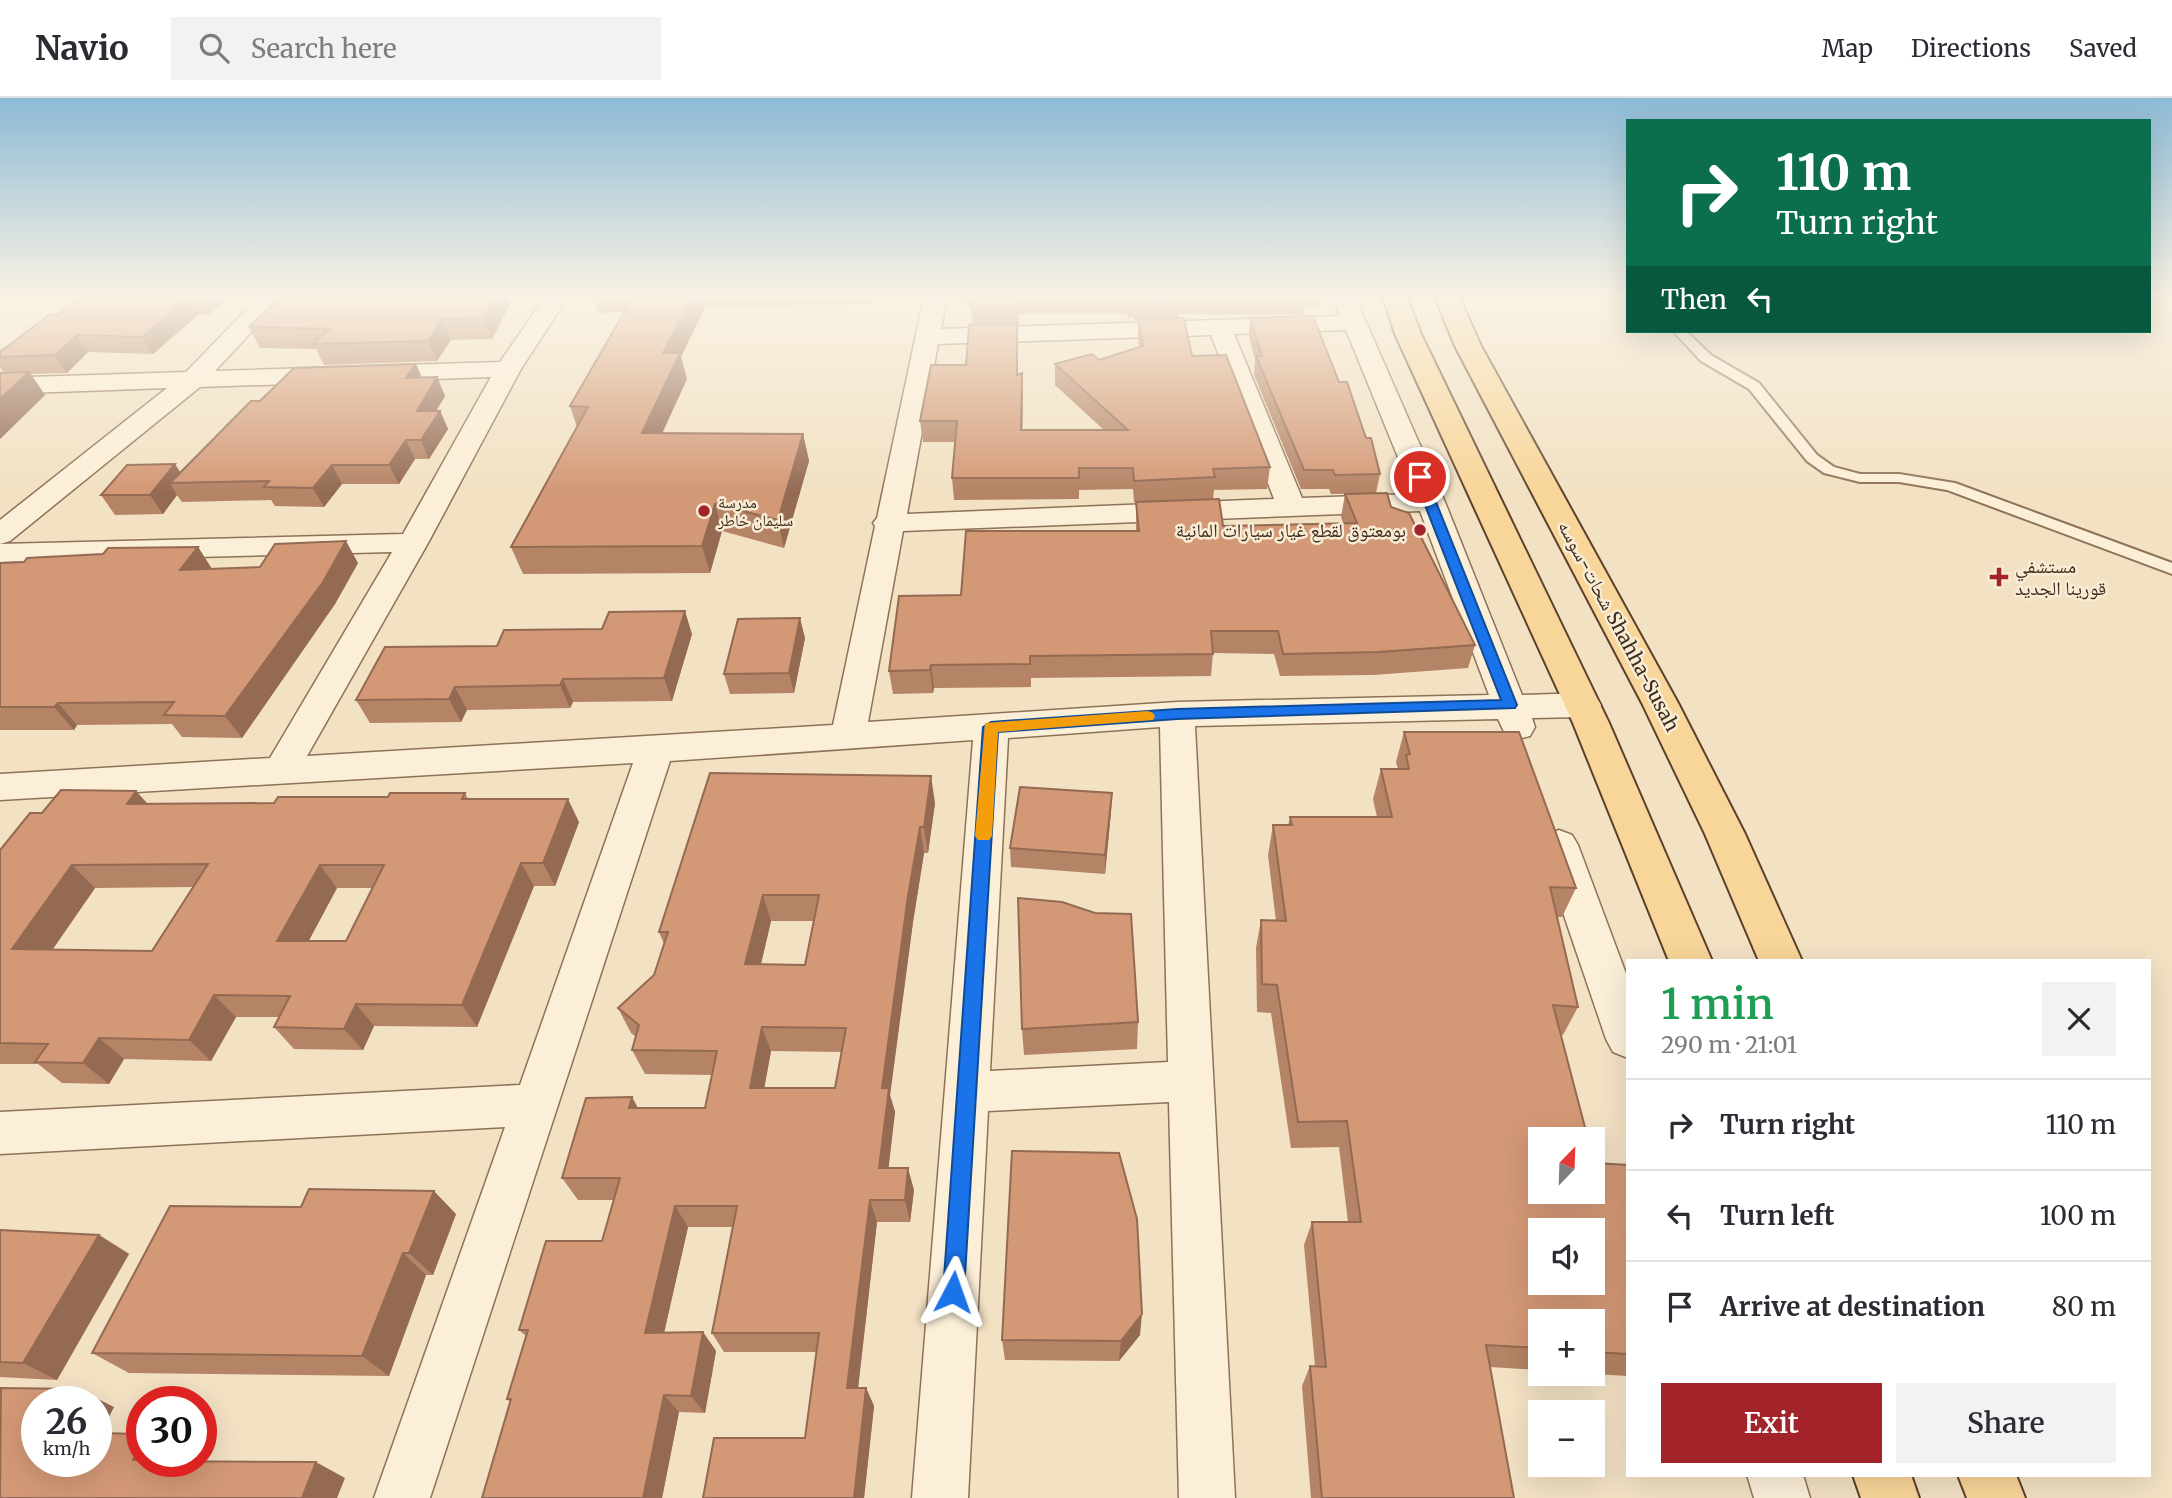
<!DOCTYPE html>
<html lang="en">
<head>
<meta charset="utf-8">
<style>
  body { margin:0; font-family:Merriweather,"Noto Naskh Arabic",serif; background:#f2f2f3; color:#2b2b33; height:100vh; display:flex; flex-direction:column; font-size:26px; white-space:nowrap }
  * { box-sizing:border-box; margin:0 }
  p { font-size:23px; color:#7c7c81 }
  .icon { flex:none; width:38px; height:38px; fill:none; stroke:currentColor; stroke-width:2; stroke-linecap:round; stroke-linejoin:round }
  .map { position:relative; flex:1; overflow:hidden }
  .drawer { position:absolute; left:1626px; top:861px; width:525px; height:518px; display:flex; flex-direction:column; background:#fff; border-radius:0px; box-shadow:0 7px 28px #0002 }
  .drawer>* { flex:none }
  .banner { position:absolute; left:1626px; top:21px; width:525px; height:214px; border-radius:0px; box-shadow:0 7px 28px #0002; background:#0b6e4f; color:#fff; overflow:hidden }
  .needle { width:46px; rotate:23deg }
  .buttons { position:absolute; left:1528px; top:1029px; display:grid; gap:14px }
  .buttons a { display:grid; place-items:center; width:77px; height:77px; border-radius:0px; background:#fff; box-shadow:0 7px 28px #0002; font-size:35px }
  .speed { position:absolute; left:21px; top:1288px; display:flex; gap:14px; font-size:35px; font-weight:700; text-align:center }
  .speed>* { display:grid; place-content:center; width:91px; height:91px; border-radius:50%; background:#fff; box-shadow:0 7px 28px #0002; line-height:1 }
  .speed small { font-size:18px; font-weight:400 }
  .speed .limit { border:10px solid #d22; background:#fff; color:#111 }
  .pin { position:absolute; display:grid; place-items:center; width:60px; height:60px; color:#fff; margin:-30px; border:4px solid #fff; border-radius:50%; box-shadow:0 2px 7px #0007 }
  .me { position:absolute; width:77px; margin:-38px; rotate:4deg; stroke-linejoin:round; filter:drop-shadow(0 0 5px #0008) }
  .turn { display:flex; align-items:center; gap:24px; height:147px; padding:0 35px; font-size:32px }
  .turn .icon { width:91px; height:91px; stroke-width:2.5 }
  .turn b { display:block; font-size:49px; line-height:60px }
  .then { display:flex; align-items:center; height:66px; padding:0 35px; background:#0003; gap:14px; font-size:26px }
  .round { display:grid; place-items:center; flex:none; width:74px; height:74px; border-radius:0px; background:#f2f2f3 }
  .headline { display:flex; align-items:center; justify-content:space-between; height:119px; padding:0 35px }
  h1 { font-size:42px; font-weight:600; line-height:52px; color:#1e9e55 }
  .cta { display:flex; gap:14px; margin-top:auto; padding:14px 35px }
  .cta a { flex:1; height:80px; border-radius:0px; background:#a2232a; color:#fff; font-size:28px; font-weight:600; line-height:80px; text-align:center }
  .cta a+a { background:#f2f2f3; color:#2b2b33 }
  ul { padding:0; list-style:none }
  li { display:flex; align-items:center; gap:21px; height:91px; padding:0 35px; border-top:2px solid #e1e1e2 }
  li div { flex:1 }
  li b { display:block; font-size:26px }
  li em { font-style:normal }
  header { display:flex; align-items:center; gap:42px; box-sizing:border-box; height:98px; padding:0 35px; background:#fff; border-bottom:2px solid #e1e1e2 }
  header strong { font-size:33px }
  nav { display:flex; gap:38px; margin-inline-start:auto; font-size:24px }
  .search { width:490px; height:63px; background:#f2f2f3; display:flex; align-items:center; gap:18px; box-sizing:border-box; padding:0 24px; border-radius:0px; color:#7c7c81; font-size:26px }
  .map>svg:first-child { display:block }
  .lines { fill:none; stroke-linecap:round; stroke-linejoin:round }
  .service-casing { stroke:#8e7258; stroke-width:4 }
  .minor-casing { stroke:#8e7258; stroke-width:3 }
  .primary-casing { stroke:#5c402d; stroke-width:4 }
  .service { fill:#fcefd8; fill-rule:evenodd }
  .minor { fill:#fcefd8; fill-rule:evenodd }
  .primary { fill:#f8d598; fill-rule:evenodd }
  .wall { fill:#b58365; fill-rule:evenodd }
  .shaded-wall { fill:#946a53 }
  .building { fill:#d39876; stroke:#946a53; stroke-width:2; fill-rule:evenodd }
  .route { fill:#1a73e8; stroke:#114b97; stroke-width:2 }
  .slow { fill:#f59e0b }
  .poi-dot { fill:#a2232a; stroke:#f8ecd4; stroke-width:2.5 }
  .labels { text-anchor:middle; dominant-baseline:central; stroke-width:5; stroke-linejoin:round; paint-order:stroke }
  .far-poi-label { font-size:16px; fill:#3d2b1d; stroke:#f8ecd4; text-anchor:start }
  .poi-label { font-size:19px; fill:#3d2b1d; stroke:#f8ecd4; text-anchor:end }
  .street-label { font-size:19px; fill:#3d2b1d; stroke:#f8ecd4 }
</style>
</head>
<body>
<header>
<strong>Navio</strong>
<div class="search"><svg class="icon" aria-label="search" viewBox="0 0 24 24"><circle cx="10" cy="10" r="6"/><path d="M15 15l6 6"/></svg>Search here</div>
<nav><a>Map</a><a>Directions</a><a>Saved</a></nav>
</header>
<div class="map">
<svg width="2172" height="1400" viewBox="0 0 2172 1400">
  <rect width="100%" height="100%" fill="#f2e1c3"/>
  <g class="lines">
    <g class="service-casing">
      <path id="service" d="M1673 233H1686L1711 257 1759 285 1817 357 1834 369 1860 376H1899L1955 385 2172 465V476L1947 392 1899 384H1860L1824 375 1807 363 1749 291 1701 263Z"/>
    </g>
    <g class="minor-casing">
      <path id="minor" d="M259 199H284L215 273 500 264 545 199H568L521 271 428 445 307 658 833 627 875 428 873 425 877 420 924 199H947L941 231 1340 218 1333 199H1355L1445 404 1522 597 1584 595 1596 599 1601 607 1596 615 1584 619 1532 620 1535 629 1530 638 1518 641 1506 638 1498 621 1195 628 1235 1400H1179L1169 1004 988 1013 968 1400H912L973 642 670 663 430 1400H374L505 1029 0 1056V1014L520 987 633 665 0 702V676L270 660 392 454 0 464V422L167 290 0 296V280L186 274ZM1346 232 1413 396 1302 400 1234 236ZM1211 237 1274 401 907 416 938 246ZM491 279 403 436 0 446 10 443 200 289ZM1420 413 1489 597 1177 604 868 624 903 433ZM1160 629 1168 964 990 973 1008 640Z
        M1559 732 1572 737 1578 747 1628 881V960L1613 954 1606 941 1540 747 1546 737Z
        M1747 1377H1803L1810 1400H1754Z"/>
    </g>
    <g class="primary-casing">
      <path id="primary" d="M1383 199H1407L1421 236 1609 625 1712 863H1669L1573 625 1395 236Z
        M1435 199H1459L1481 248 1678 605 1745 736 1802 863H1759L1705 736 1642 605 1455 248Z
        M1853 1377H1911L1919 1400H1861Z
        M1958 1377H2016L2025 1400H1967Z"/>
    </g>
    <use href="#service" class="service"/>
    <use href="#minor" class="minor"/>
    <use href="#primary" class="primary"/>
  </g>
  <path class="wall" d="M77 199H229L209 217H198L153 256 88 254 67 275 31 276 45 297 0 341 4 275 0 269V254L58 217Z
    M280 199H508L510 206 492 241 451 242 437 263 324 267 316 251 260 250 249 229Z
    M593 199H887L886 202H872V206L705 209 681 259 687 281 662 335 803 336 809 363 784 450 722 433 710 475 523 476 511 449 577 329 570 308 624 214 598 215Z
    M965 199H1321L1319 209H1304L1303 217 1179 216V220L1192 258 1270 369 1267 391 1214 392 1213 401 1134 404 1133 391 1079 392V401L954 402 952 380 955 344H923L920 323 966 267 972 227 971 207 965 205ZM1019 216H1127L1128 220 1134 219V222H1138V242L1139 249 1099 262 1055 266V287L1104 332H1022V275L1018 276 1017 226H1019Z
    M1250 220 1339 284 1366 340 1380 376 1376 395 1331 396 1329 391H1301L1254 277 1255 261 1249 238Z
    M437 279 445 298 436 313H440L448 331 429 361H415L399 386H342L324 409 275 408 271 402 182 404 177 397 163 416 115 417 101 397 180 375 422 280Z
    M1345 396 1391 409 1475 547 1468 570 1373 577 1280 578 1274 556 1213 555 1211 578 1031 580V589L934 590 933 595 893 596 889 573 961 497 1136 433V404L1223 428 1343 425 1341 419Z
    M198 449 212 471 358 465 335 506 242 640 182 639 172 626 77 627 74 632H0V465L24 464Z
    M692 536 672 603 573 604 570 610 467 612 461 624 370 625 356 602 497 548Z
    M805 540 794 595 730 596 724 576Z
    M1404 634 1576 790 1562 819H1557L1578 909 1563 937H1561L1595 1065 1628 1067V1278L1592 1276V1223H1540V1272L1490 1269 1514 1400H1311L1302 1288 1310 1268H1315L1304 1147 1312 1124H1348L1339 1049 1291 1050 1271 915 1257 914 1256 850 1261 822 1276 823 1268 757 1273 727H1288L1290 719H1377L1373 701 1381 671H1398L1396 664Z
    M136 693 148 706 274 705 465 695 468 701 579 724 555 788H534L477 929 374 928 363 952 294 951 274 929 279 919H236L211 963 124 961 109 986 62 985 38 966H0V752L42 715ZM193 789 152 853 52 852 95 790ZM337 790H372L346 843H308Z
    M1112 695 1111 714 1105 776 1011 769 1010 750Z
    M935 705 928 755H924L913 824 890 997 895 1014 888 1070 914 1092 910 1124H877L858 1290H866L874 1308 864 1400H703L805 1340 816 1254H724L712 1235 732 1129H688L664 1234H703L716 1253 705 1315 679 1314 662 1400H482L510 1304 507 1301 526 1238 519 1232 602 1143 614 1102H578L562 1080 638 1010H705L712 977 645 976 632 952 636 939 631 935 618 910 654 877 664 846 659 834ZM771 823H814L805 867 761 866ZM771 953 842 954 835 990H764Z
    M1138 924 1137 951 1024 957 1022 931Z
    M456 1116 433 1177H426L389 1278 129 1275 92 1255Z
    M0 1132 99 1137 129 1156 57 1282 0 1279Z
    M1140 1237 1119 1263 1005 1262 1002 1242Z"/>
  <path class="shaded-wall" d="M200 199H229L209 217 199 200Z
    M496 199H508L510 206 492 241 484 220Z
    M692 199H703L705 209 681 259 687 281 650 362 642 335 663 255Z
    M188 200 198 217 153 256 142 239Z
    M442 221 451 242 437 263 428 243Z
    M1017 226 1018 246V297L1017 277Z
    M77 237 88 254 67 275 55 257Z
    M416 266 424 284 406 280Z
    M29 274 45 297 0 341V301Z
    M1022 275 1023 296 1022 354 1021 332Z
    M437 279 445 298 425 331 417 313Z
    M440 313 448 331 429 361 421 342Z
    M803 336 809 363 784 450 778 422Z
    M406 342 415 361 399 386 389 367Z
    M175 366 187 385H170L177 397 163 416 150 397Z
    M332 367 342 386 324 409 313 390Z
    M715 406 722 433 710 475 702 448Z
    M346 443 358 465 335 506 242 640 225 618Z
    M198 449 212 471 180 472Z
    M685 513 692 536 672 603 664 580Z
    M800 520 805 540 794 595 789 575Z
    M931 567 934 590 933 595 930 572Z
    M563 581 573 604 570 610 560 587Z
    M455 589 467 612 461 624 449 601Z
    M58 605 77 627 74 632 54 609Z
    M931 678 935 705 928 755 924 729Z
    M136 693 156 716 127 706Z
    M1112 695 1111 714 1105 776V757Z
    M568 701 579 724 555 788 543 765Z
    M920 729 924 755 913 824 890 997 895 1014 886 1092 879 1070 882 990 908 798Z
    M521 765 534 788 477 929 462 907Z
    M72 767 95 790 37 874 12 851Z
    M320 767 337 790 297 865 277 843Z
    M763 797 771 823 755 891 745 866Z
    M214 897 236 919 211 963 189 942Z
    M356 906 374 928 363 952 344 931Z
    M762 929 771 953 760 1014 750 990Z
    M99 940 124 961 109 986 83 965Z
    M632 999 645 1023 629 1010Z
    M908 1070 914 1092 910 1124 905 1102Z
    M434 1093 456 1116 433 1177 409 1155Z
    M870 1102 877 1124 856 1308 847 1290Z
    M675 1108 688 1129 660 1253 645 1235Z
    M99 1137 129 1156 57 1282 23 1265Z
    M403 1155 426 1177 389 1278 362 1258Z
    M1142 1216 1140 1237 1119 1263 1121 1243Z
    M703 1234 716 1253 705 1315 691 1298Z
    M866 1290 874 1308 864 1400H854Z
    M78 1291 114 1309 96 1345V1304H71Z
    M664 1297 679 1314 662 1400H643Z
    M142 1344V1363L133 1362Z
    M316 1364 345 1380 337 1400H302Z"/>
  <path class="building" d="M77 199H200L199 200H188L142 239 77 237 55 257 0 259V254L49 217H58Z
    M280 199H496L484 220 442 221 428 243 313 246 329 231 249 229Z
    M633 199H692L663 255H680L642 335 803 336 778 422 715 406 702 448 511 449 588 309 570 308Z
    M971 199H1018V208L971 210Z
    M1128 199H1305H1179L1180 203 1135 205V202H1128Z
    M1313 218 1339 284H1347L1366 340H1371L1380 376 1335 377 1333 372H1304L1256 258H1262L1250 220Z
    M1184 220 1192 258 1226 257 1270 369 1213 371 1215 379 1134 383 1133 370H1079V380H952L957 323H920L931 267H966L969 227 1017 226V277L1022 275 1021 332H1128L1055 266 1092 256 1099 262 1143 248 1138 222Z
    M416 266 406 280 437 279 417 313H440L421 342H406L389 367H332L313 390 264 389 269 383 170 385 251 303H260L294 270Z
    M29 274 0 301V275Z
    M175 366 150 397H101L127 367Z
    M1387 395 1391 409 1409 415 1475 547 1378 554 1283 556 1278 533H1211L1213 556 1030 558V566L931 567 930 572 889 573 899 498 961 497 966 433H1139L1136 404 1219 401 1223 428 1357 425 1345 396Z
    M346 443 323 484 225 618 164 617 174 604 58 605 54 609H0V465L24 464 27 460 103 456 108 450 198 449 180 472 260 469 275 446Z
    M685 513 664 580 563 581 560 587 455 589 449 601 356 602 385 549 497 548 504 532 602 531 609 514Z
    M800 520 789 575 724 576 738 521Z
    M1404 634H1519L1576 790 1550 789 1578 909 1553 907 1588 1041H1540V1094H1592V1057L1595 1065 1628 1067V1256L1592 1254V1223H1540V1250L1486 1247 1514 1400H1322L1310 1268 1326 1269 1312 1124H1361L1347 1023 1298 1024 1277 887 1262 886 1261 822 1286 823 1273 727H1292L1290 719H1392L1381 671H1409L1406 657 1410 656ZM1540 1132H1592V1185H1540Z
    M710 675 931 678 924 729H920L908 798 882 990H889L879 1070H908L905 1102H870L847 1290H866L854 1400H703L714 1340H805L819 1235H712L737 1108H675L645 1235 703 1234 691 1298 664 1297 643 1400H482L511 1301H507L528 1232H519L546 1143H602L620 1080H562L586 1000 632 999 629 1010H705L717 953 632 952 639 927 618 910 654 877 668 834H659ZM763 797H819L805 867 745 866ZM762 929 846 930 835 990H750Z
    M1020 689 1112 695 1105 757 1010 750Z
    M61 692 136 693 127 706 274 705 278 699H388L390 695H465L462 701H568L543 765H521L462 907 356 906 344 931 274 929 290 898 214 897 189 942 99 940 83 965 35 964 48 946 0 945V752L30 715H42ZM208 766 152 853 12 851 72 767ZM320 767H384L346 843H277Z
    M1018 800 1062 804 1095 815 1131 816 1138 924 1022 931Z
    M1012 1053 1119 1055 1137 1121 1142 1216 1121 1243 1002 1242Z
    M309 1091 434 1093 409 1155H403L362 1258 92 1255 170 1108 301 1109Z
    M0 1132 99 1137 23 1265 0 1264Z
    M1 1290 78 1291 71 1304H37V1363H96V1335L142 1336V1344L133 1362H142V1363L316 1364 302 1400H0Z"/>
  <linearGradient id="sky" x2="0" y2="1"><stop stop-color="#8dbad6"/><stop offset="0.5" stop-color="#f9f2e4"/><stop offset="1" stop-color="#f9f2e4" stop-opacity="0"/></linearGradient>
  <rect width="2172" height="395" fill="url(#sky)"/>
  <path class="route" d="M1420 375 1426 379 1517 607 1515 610 1177 621 998 634 964 1194 961 1202 953 1205 946 1202 943 1194 983 629 991 624 1177 611 1501 602 1414 379Z"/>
  <path class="slow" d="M1148 613 1153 615 1155 618 1153 622 998 634 992 738 989 742H978L975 738 985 625Z"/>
  <g class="poi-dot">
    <circle cx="704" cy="413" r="7"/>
    <circle cx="1420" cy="432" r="7"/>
    <path d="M1995.5 468.5h7v7h7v7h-7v7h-7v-7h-7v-7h7z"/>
  </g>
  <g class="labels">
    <g class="far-poi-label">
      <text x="718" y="404">مدرسة<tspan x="718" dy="18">سليمان خاطر</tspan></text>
    </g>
    <g class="poi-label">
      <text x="1406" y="432">بومعتوق لقطع غيار سيارات المانية</text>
      <text x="2015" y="468" text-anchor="start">مستشفي<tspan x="2015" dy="22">قورينا الجديد</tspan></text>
    </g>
    <g class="street-label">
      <text transform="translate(1619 528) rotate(62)">شحات-سوسه Shahha-Susah</text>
    </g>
  </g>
</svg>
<div class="buttons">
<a><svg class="needle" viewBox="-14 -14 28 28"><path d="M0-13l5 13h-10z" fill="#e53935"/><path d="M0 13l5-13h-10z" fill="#7c7c81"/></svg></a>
<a><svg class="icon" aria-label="sound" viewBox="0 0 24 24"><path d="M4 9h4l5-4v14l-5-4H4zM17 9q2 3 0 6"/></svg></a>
<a>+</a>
<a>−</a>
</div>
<div class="speed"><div>26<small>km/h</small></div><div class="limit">30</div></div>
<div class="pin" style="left:1420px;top:379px;background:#d93025"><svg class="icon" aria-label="arrive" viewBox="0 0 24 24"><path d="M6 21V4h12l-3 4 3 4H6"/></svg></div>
<svg class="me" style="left:953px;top:1194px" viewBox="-20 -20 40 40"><path d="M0-17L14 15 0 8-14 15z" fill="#1a73e8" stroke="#fff" stroke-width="4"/></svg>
<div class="banner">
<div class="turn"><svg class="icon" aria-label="right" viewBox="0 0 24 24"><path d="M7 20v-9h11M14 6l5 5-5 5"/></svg><div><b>110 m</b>Turn right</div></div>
<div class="then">Then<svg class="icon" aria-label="left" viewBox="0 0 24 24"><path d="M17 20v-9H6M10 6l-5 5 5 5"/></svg></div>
</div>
<section class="drawer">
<div class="headline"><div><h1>1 min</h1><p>290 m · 21:01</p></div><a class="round"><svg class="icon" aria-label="close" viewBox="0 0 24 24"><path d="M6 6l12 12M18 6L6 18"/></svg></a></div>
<ul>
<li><svg class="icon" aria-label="right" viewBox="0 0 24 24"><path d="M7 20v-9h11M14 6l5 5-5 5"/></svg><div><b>Turn right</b></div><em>110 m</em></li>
<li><svg class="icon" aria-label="left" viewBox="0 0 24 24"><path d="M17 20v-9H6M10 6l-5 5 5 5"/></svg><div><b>Turn left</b></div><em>100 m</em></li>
<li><svg class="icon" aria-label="arrive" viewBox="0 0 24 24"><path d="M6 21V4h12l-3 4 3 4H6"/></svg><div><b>Arrive at destination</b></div><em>80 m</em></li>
</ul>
<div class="cta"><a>Exit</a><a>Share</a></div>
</section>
</div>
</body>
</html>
